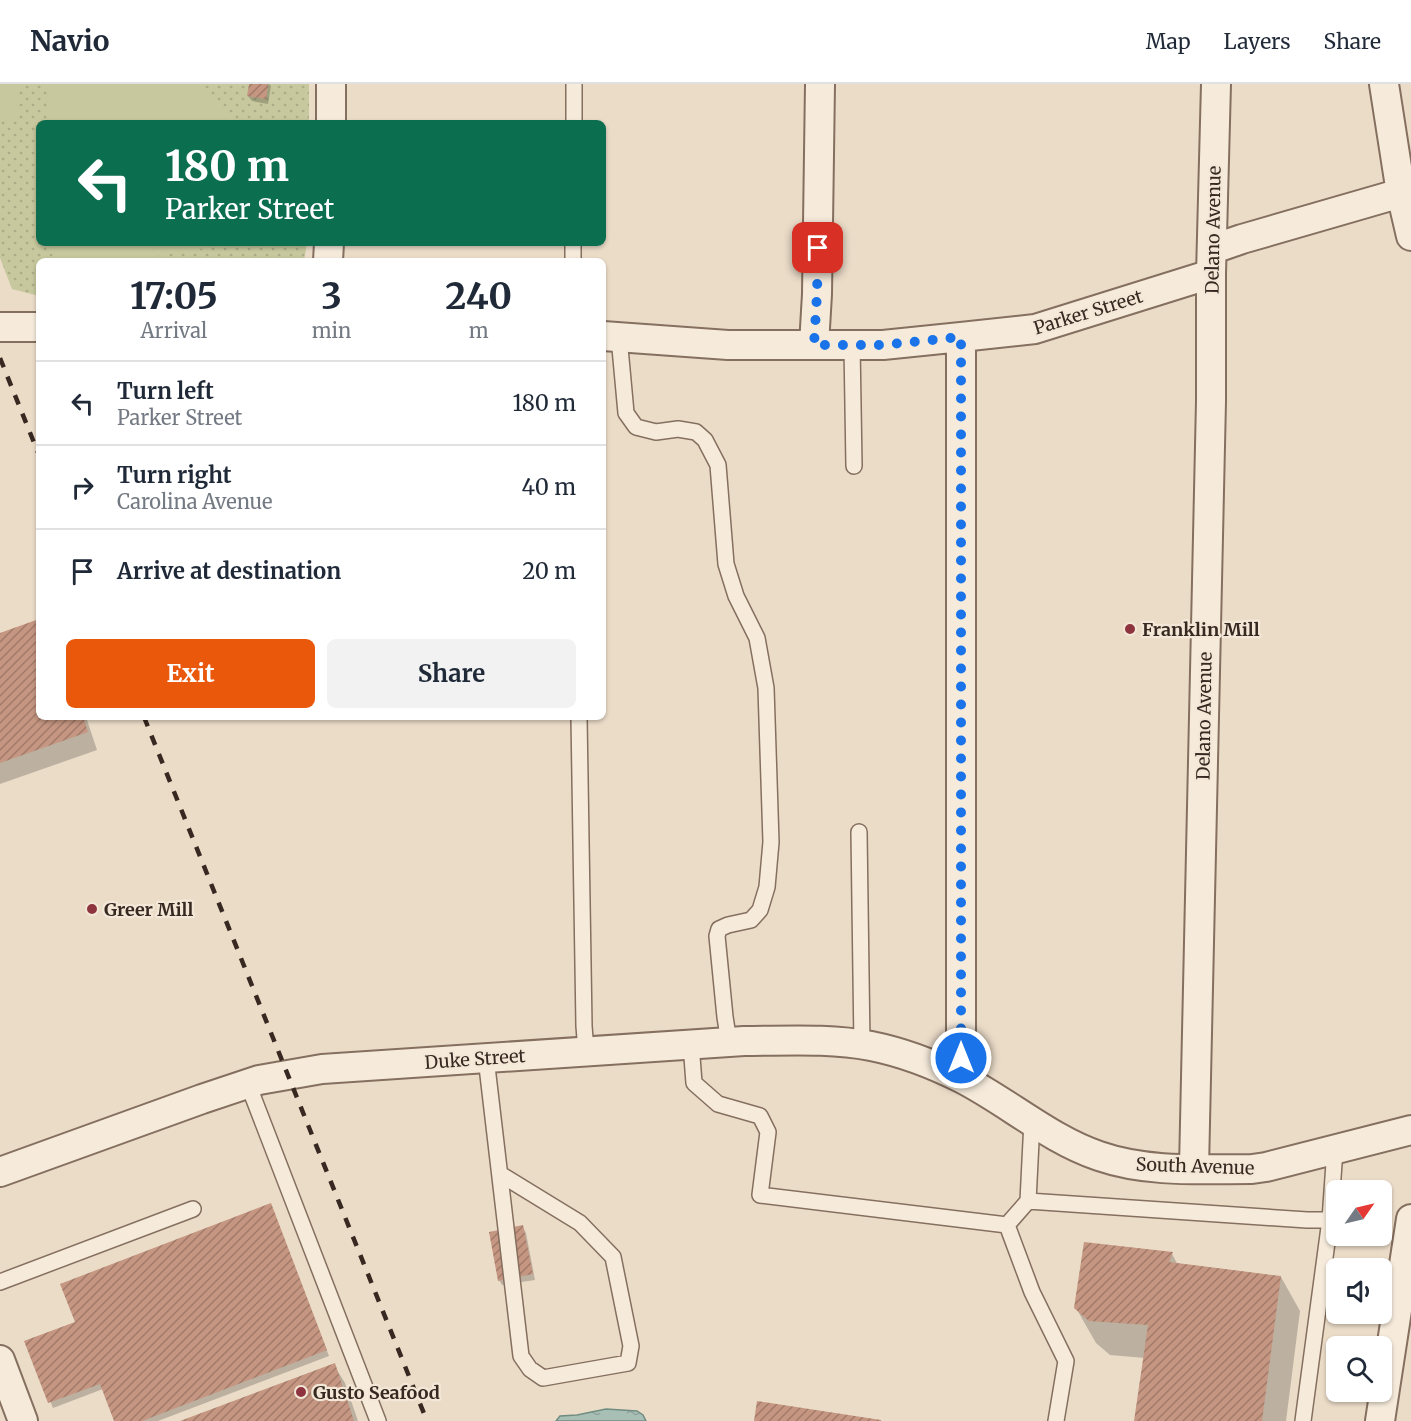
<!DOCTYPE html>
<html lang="en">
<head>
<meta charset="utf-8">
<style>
  body { margin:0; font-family:Merriweather,serif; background:#f2f2f3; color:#1f2937; height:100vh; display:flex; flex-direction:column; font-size:22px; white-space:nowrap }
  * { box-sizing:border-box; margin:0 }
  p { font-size:20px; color:#747a83 }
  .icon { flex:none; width:33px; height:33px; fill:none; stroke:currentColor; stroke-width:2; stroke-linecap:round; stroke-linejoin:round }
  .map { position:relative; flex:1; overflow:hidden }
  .side { position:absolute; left:36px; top:174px; width:570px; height:462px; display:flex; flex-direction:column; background:#fff; border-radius:9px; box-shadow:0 2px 4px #0004 }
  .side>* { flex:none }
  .hud { position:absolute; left:36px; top:36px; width:570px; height:126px; border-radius:9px; box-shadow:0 2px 4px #0004; background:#0b6e4f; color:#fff; overflow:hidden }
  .needle { width:39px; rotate:56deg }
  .buttons { position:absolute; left:1326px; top:1096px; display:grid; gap:12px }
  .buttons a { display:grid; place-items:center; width:66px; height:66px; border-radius:9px; background:#fff; box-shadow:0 2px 4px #0004; font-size:30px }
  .pin { position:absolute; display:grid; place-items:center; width:51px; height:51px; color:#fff; margin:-26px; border-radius:12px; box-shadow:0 3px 9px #0006 }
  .me { position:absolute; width:66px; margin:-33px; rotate:0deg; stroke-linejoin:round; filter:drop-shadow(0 0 4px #0008) }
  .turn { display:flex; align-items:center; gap:21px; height:126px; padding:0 30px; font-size:27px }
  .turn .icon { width:78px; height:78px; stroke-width:2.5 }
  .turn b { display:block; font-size:42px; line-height:51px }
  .eta { display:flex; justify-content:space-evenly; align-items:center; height:102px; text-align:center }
  .eta b { font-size:36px; font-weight:700; line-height:42px }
  .button { display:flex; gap:12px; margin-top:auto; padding:12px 30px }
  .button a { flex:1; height:69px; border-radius:9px; background:#ea580c; color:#fff; font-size:24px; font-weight:700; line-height:69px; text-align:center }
  .button a+a { background:#f2f2f3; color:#1f2937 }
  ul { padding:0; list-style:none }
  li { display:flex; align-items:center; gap:18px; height:84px; padding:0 30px; border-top:2px solid #e0e1e3 }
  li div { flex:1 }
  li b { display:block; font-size:22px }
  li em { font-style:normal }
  header { display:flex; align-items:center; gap:36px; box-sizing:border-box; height:84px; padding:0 30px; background:#fff; border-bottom:2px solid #e0e1e3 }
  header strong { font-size:28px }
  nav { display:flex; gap:33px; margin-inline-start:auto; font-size:21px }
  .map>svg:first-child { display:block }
  .green { fill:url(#green-dots) }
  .pitch { fill:#c7c89d }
  .water { fill:url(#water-ripples); stroke:#708d82; stroke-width:1.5 }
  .shadow { fill:#0003 }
  .building { fill:url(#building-hatch) }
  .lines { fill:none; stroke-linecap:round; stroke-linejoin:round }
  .service-casing { stroke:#856f5f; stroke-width:18 }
  .minor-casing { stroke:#856f5f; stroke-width:32 }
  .service { stroke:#f6ebdb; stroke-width:15 }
  .minor { stroke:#f6ebdb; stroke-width:28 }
  .rail { stroke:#372921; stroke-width:4.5; stroke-dasharray:10 10; stroke-linecap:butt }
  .route { stroke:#1a73e8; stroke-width:10; stroke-dasharray:0 18 }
  .poi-dot { fill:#8e343e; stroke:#f3e8d7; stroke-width:2 }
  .labels { text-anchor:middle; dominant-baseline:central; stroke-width:4.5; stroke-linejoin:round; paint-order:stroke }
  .street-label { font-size:18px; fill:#372921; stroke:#f3e8d7 }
  .poi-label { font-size:18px; font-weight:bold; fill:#372921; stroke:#f3e8d7; text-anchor:start }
</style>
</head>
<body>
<header>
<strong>Navio</strong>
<nav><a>Map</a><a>Layers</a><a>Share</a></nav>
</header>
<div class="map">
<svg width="1411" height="1337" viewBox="0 0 1411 1337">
  <defs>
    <pattern id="green-dots" width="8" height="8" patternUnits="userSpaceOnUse" patternTransform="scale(1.5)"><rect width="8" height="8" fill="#c7c89d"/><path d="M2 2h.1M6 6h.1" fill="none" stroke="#acac87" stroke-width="1.8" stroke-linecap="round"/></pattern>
    <pattern id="water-ripples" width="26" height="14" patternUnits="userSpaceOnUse" patternTransform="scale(1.5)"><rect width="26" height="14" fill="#a8bfb6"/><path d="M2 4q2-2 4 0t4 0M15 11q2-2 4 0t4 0" fill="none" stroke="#91a49c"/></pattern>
    <pattern id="building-hatch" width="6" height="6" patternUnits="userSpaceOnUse" patternTransform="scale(1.5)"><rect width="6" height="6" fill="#c59681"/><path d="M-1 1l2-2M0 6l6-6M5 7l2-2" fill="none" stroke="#a17a69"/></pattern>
  </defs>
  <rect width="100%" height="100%" fill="#ebdcc8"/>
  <path class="green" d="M0 0H309V39H39V159H307L304 177H39V212L12 205 0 174Z"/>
  <path class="pitch" d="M0 0H18L17 37H0Z
    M47 0H195L209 9 235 39H48Z
    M51 159H234L129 177H58L51 169Z"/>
  <path class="water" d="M606 1325 637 1327 643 1331 646 1337H556L560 1332 577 1331Z"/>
  <path class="shadow" d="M250 0H269L271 2 268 20 252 17 248 12Z
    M39 537V633H86L97 666 0 700V550Z
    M273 1126 329 1272 158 1337H116L103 1305 53 1324 26 1258 77 1239Z
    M523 1143 526 1149 535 1196 502 1201 499 1196Z
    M1172 1170 1178 1181 1281 1193 1300 1227 1286 1337H1136L1145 1274 1110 1271 1096 1259 1076 1224Z
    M334 1281 345 1299 358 1337H183Z"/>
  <path class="building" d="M249 0H268L266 15 247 12Z
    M39 535V633H83L88 648 0 679V549Z
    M271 1119 327 1266 142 1337H114L100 1300 48 1319 24 1257 75 1238 60 1200Z
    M523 1141 533 1190 498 1197 489 1148Z
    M1084 1158 1173 1168 1169 1178 1281 1192 1262 1337H1134L1148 1241 1089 1237 1074 1224Z
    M335 1279 354 1337H180Z
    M757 1317 881 1336V1337H754Z"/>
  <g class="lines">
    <g class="service-casing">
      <path id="service" d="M574 39V0
        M573 177V159
        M619 253 626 329 636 343 656 348 678 345 696 348 705 356 718 381 726 480 736 512 757 554 766 604 771 758 767 803 760 826 751 836 728 841 719 845 717 852 725 933 729 958
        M852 261 854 382
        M579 633 584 942 586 967
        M859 748 862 961
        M691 960 694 999 718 1020 760 1032 768 1048 760 1111 1007 1141 1028 1117 1032 1037
        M486 974 521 1272 530 1285 543 1294 628 1279 631 1262 613 1173 580 1139 500 1090
        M248 1000 378 1337
        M1028 1117 1307 1136H1330
        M1007 1141 1032 1208 1066 1277 1056 1337
        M0 1198 193 1125
        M1303 1337 1330 1136 1335 1065"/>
    </g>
    <g class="minor-casing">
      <path id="minor" d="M1384 0 1401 109 1411 152
        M331 39V0
        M1213 165 1242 155 1401 109
        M328 177 329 159
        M0 243H39
        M603 252 728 261H883L961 253 1035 245 1211 190
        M814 261 817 210 820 0
        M961 994V253
        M1194 1084 1211 317V190L1216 0
        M0 1088 202 1015 259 996 322 985 744 957C786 957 829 954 871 962 901 968 933 980 961 994 1008 1018 1049 1055 1099 1072 1148 1089 1202 1085 1252 1085L1266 1083 1411 1046
        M0 1276 23 1337
        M1380 1337 1411 1135"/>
    </g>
    <use href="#service" class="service"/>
    <use href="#minor" class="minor"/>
    <path class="rail" d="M0 274 39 371
      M144 633 427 1337"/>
  </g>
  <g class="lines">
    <path class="route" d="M818 164 817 210 814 261H883L961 253V974"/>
  </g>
  <g class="poi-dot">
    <circle cx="1130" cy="545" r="6"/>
    <circle cx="92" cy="825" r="6"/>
    <circle cx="301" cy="1308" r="6"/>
  </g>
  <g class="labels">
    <g class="street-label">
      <text transform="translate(1213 146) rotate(-89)">Delano Avenue</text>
      <text transform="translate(1088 228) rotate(-17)">Parker Street</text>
      <text transform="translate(1204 632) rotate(-89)">Delano Avenue</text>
      <text transform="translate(475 975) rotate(-4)">Duke Street</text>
      <text transform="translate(1195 1082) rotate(2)">South Avenue</text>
    </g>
    <g class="poi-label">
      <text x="1142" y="545">Franklin Mill</text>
      <text x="104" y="825">Greer Mill</text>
      <text x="313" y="1308">Gusto Seafood</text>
    </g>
  </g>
</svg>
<div class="buttons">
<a><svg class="needle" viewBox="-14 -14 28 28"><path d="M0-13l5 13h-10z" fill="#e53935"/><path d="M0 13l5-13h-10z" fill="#747a83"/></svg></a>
<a><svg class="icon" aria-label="sound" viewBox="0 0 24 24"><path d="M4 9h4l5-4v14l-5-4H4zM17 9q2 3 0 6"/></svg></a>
<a><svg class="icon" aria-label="search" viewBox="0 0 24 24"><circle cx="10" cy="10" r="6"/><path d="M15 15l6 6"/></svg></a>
</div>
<div class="pin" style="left:818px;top:164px;background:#d93025"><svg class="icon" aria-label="arrive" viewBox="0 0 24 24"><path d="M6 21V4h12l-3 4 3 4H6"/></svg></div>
<svg class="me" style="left:961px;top:974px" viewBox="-20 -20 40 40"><circle r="17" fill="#1a73e8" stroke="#fff" stroke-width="3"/><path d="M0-11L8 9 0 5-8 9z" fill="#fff"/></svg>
<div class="hud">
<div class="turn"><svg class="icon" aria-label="left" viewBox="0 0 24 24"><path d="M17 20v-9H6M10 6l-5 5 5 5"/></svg><div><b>180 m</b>Parker Street</div></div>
</div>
<section class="side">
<div class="eta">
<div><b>17:05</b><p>Arrival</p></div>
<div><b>3</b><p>min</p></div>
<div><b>240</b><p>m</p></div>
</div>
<ul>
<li><svg class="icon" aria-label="left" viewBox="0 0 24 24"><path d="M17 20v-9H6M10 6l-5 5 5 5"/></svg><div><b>Turn left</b><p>Parker Street</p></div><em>180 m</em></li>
<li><svg class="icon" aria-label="right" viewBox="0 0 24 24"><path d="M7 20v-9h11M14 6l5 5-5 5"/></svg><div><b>Turn right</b><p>Carolina Avenue</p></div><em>40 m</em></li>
<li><svg class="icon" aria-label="arrive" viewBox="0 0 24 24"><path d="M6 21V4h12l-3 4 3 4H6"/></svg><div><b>Arrive at destination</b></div><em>20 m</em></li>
</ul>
<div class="button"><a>Exit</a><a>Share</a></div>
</section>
</div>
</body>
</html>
